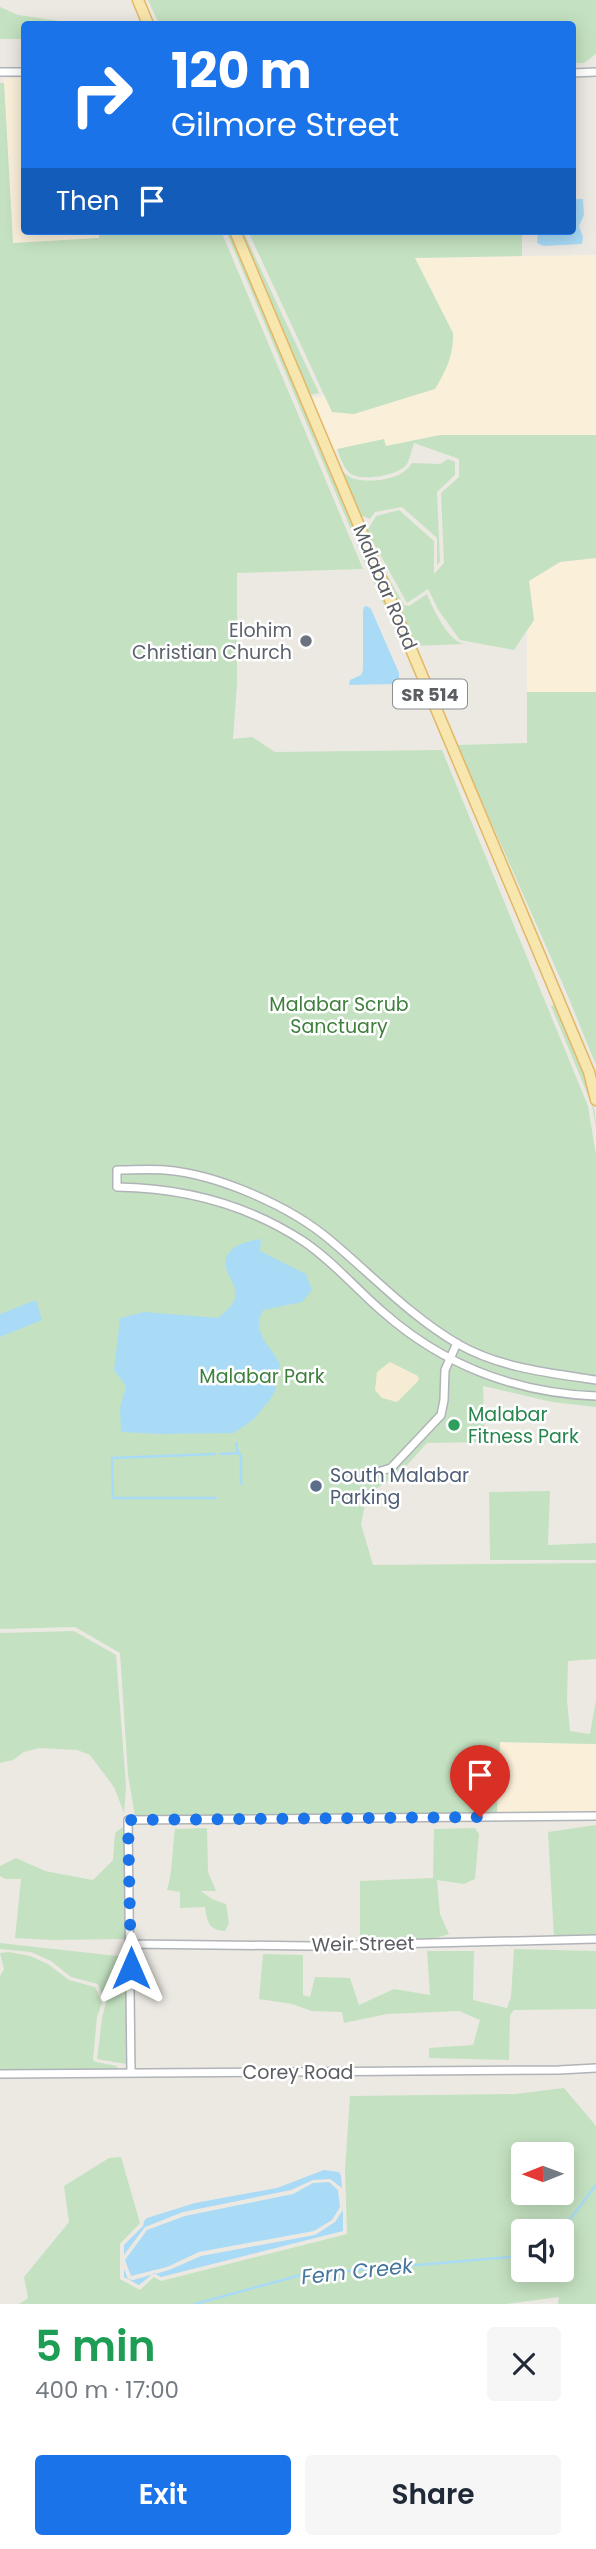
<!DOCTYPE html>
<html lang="en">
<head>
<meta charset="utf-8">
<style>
  body { margin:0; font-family:Poppins,sans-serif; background:#f6f6f7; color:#1f2937; height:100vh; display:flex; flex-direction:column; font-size:26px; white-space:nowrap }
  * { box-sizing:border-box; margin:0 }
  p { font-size:23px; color:#747a83 }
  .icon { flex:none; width:38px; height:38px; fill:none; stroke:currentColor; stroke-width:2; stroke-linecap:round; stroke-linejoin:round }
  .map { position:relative; height:2304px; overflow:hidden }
  .side { display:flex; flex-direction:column; background:#fff; flex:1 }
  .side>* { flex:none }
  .top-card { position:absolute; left:21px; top:21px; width:555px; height:214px; border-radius:7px; box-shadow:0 4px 18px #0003; background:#1a73e8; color:#fff; overflow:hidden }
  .needle { width:46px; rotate:269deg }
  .buttons { position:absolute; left:511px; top:2142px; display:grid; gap:14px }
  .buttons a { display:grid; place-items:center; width:63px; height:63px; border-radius:7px; background:#fff; box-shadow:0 4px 18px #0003; font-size:35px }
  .pin { position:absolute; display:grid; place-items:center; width:60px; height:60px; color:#fff; margin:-72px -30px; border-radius:50% 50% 50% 0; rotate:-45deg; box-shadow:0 0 7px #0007 }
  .pin .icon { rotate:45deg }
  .me { position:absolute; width:77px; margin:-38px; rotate:0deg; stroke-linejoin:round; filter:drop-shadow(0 0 5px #0008) }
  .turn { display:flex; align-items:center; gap:24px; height:147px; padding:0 35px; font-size:32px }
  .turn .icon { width:91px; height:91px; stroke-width:2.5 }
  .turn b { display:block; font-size:49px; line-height:60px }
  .then { display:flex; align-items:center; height:66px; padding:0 35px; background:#0003; gap:14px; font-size:26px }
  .round { display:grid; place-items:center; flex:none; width:74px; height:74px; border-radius:7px; background:#f6f6f7 }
  .summary { display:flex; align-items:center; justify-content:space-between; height:119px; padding:0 35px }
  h1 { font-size:42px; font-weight:600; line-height:52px; color:#1e9e55 }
  .action { display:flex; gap:14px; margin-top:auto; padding:14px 35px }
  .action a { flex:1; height:80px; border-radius:7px; background:#1a73e8; color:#fff; font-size:28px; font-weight:600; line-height:80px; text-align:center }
  .action a+a { background:#f6f6f7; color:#1f2937 }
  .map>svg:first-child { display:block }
  .commercial { fill:#faf0da }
  .green { fill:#c4e2c1; fill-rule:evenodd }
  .sand { fill:#f6ecd4 }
  .water { fill:#a9daf6 }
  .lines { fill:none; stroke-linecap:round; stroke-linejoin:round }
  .stream { stroke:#a9daf6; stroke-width:2.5 }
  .street-casing { stroke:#b0b3b7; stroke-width:10 }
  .primary-casing { stroke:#e3b765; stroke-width:13 }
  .street { stroke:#fff; stroke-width:7 }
  .primary { stroke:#f7e6ad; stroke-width:10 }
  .route { stroke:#1a73e8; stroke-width:12; stroke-dasharray:0 21.6 }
  .worship-dot { fill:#6b7280; stroke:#fff; stroke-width:2.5 }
  .leisure-dot { fill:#2e9e5b; stroke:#fff; stroke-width:2.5 }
  .service-dot { fill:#5c6f8a; stroke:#fff; stroke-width:2.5 }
  .labels { text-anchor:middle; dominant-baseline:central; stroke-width:5; stroke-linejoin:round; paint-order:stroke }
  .shield { fill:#fff; stroke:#8c8e91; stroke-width:2 }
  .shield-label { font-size:18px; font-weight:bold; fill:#5b5e62 }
  .street-label { font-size:19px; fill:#5b5e62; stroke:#fff }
  .worship-label { font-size:19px; fill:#5b616d; stroke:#fff; text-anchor:end }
  .park-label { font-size:19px; fill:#3e7f3d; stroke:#fff }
  .leisure-label { font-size:19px; fill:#27864d; stroke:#fff; text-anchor:start }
  .service-label { font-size:19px; fill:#4e5e75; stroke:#fff; text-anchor:start }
  .water-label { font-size:21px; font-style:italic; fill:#45769e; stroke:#fff }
</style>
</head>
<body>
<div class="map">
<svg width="596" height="2304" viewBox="0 0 596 2304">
  <rect width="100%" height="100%" fill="#ece9e3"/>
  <path class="commercial" d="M4 78H24V231H99V238L13 244Z
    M596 255V435H440L386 446 384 440 333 451 312 398 325 396 332 412 354 414 435 388 453 333 414 258Z
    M596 558V692H527V631L534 620 529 581 560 562Z
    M500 1742 596 1744V1811L497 1813Z"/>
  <path class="green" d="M148 0H596V54L584 63H572V24H159Z
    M0 7 18 15 67 22 66 24H24V39H0Z
    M0 83H4L13 243 99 238V231H221L363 569 237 573V683L233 739 252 737 275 752 442 750 588 1106 596 1155V1407L552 1402 483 1386 485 1442 427 1443 400 1473 367 1495 361 1524 373 1565 596 1563V1659L568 1661 567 1700 570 1731 590 1734 596 1700V1744L500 1742 497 1813 135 1816 128 1775 120 1653 75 1627 0 1629Z
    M226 231H230L398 635 367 568Z
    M241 231H243L319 393 310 395Z
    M248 231H522V256L415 258 453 333C454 354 446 371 435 389L354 414 332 412Z
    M440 435H596V558L560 562 529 581 534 620 514 650 460 640 439 611 428 589 407 603 367 531 376 516 399 510 434 541V574L444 563 441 493 459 477V459L414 443C412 449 410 458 407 464 400 475 367 480 355 476 344 472 341 459 337 449L384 439 386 446Z
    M448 459 455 462V475L437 492 440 562 437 565V538L402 507 375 512 370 519 360 515 341 470C345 474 350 478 355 479 373 483 402 480 412 463L440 464Z
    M379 561 404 605 409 606 427 594C433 609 448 641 464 644L415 646Z
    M527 692H596V1065L565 989 457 745 527 743Z
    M555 1005C571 1041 596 1088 596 1128L592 1105 551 1006Z
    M550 1491 548 1545 596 1543V1560H490L489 1492Z
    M74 1631 116 1655 126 1786 124 1813 114 1787 90 1755 77 1750 40 1748 24 1752 13 1760 0 1763V1633Z
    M596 1825V1935L554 1938 548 1832Z
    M124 1826 126 1939 52 1940 15 1938 21 1879H5L0 1876V1866L16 1858 45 1871 93 1880 113 1860 115 1833Z
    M207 1828 208 1872 216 1891H201L212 1899 226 1904 229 1923 225 1931C209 1930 207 1922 205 1907L180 1908V1892L167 1890C173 1871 172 1849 175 1829Z
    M475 1828 479 1834 475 1879 464 1884 437 1880 440 1914 449 1934 433 1939 362 1940 360 1937V1881L433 1878 434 1829Z
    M0 1943 126 1957V2064L97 2059 102 2018 106 2003 98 1984 71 1977 51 1961 31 1952 0 1949Z
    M514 1949 596 1951V2009L514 2010 510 2015 509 2060 429 2058V2048L473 2045 480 2020 459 2011 387 2014 344 2023 342 2012 312 2011 292 2004 259 1999 263 1954 303 1955V1995L310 1997 315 1977 350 1978 359 2005 394 1989 430 1995 427 1951H474L473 2000 507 2008 511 1997Z
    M9 1952 30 1956 48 1964 69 1980 95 1987 102 2003 97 2017 93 2060 96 2062 117 2066 116 2073 0 2072V1976L4 1969 0 1953Z
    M564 2088 596 2126V2304H558L559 2297 507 2304H19L28 2298 24 2277 69 2222 64 2186 109 2158 121 2157 140 2223 120 2244V2279L140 2290 154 2277 161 2281 347 2234 345 2171 350 2096 515 2094ZM562 2154V2193H523V2154ZM562 2231V2270H523V2231Z"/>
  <path class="sand" d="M390 1362 418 1376 419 1380 397 1402 382 1398 375 1390 377 1372Z"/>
  <path class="water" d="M572 199H583L584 215 579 226 583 237 582 244 543 246 537 243 538 231H572Z
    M367 606 371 609 399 673V681L395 684 349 685 350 680 361 675 363 670V611L364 607Z
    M261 1239 260 1251 306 1274 312 1290 302 1302 263 1310C251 1332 269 1344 280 1364L275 1391 269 1401 253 1420 234 1433 160 1434 121 1432 120 1408 126 1386 114 1370 120 1318 144 1312 218 1318C224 1312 234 1306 235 1297 237 1286 230 1280 227 1271 219 1249 244 1241 261 1239Z
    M36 1300 42 1320 0 1337V1314Z
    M324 2170 339 2172 341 2176 342 2188 330 2179 313 2180 291 2190 183 2212 145 2227 124 2255V2245L143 2226 144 2221 147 2218 195 2203 277 2188Z
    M329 2182 338 2190 340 2207 332 2220 314 2231 199 2252 167 2267 131 2276 125 2260 147 2230 185 2216 293 2194 313 2183Z
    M343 2210V2231L161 2277 154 2273 139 2285 124 2277V2269L128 2279 133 2280 169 2270 201 2256 315 2235 335 2222Z"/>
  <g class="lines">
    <path class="stream" d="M236 1443 238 1453
      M215 1454 112 1458 113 1498H216
      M221 1454 238 1453 241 1456V1484
      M561 2231 596 2185
      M195 2304 301 2275 523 2256"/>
    <g class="street-casing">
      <path id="street" d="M0 72H24
        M572 73 596 72
        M596 1380C549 1373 500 1368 458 1344 410 1316 372 1275 330 1240 290 1206 217 1174 165 1170 149 1169 133 1170 117 1170V1187C183 1188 248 1205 303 1241 333 1261 356 1289 383 1312 443 1365 516 1393 596 1396
        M374 1473 391 1468 441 1415 444 1400 445 1370 457 1343
        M131 1944 310 1946 596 1939
        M131 2073 128 1820 596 1816
        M0 2074 559 2070 596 2068"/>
    </g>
    <g class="primary-casing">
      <path id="primary" d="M138 0 148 24
        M235 231 589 1072 596 1100"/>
    </g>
    <use href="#street" class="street"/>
    <use href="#primary" class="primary"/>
  </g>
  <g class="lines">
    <path class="route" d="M131 1968 128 1820 480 1817"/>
  </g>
  <circle class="worship-dot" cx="306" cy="641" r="7"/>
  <circle class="leisure-dot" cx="454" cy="1425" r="7"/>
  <circle class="service-dot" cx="316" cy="1486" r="7"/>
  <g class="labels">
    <rect class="shield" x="393" y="679.5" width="74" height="29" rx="5"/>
    <g class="shield-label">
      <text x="430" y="694">SR 514</text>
    </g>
    <g class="street-label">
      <text transform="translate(385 587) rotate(67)">Malabar Road</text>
      <text transform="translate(363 1944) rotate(-1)">Weir Street</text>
      <text x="298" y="2072">Corey Road</text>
    </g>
    <g class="worship-label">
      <text x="292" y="630">Elohim<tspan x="292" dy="22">Christian Church</tspan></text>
    </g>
    <g class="park-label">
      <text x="339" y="1004">Malabar Scrub<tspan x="339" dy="22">Sanctuary</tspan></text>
      <text x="262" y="1376">Malabar Park</text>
    </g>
    <g class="leisure-label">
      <text x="468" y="1414">Malabar<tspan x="468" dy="22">Fitness Park</tspan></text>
    </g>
    <g class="service-label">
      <text x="330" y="1475">South Malabar<tspan x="330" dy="22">Parking</tspan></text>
    </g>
    <g class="water-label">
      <text transform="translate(357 2271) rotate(-6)">Fern Creek</text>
    </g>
  </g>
</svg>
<div class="buttons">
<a><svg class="needle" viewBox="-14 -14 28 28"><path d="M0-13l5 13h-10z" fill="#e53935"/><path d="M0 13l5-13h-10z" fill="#747a83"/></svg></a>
<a><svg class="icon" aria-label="sound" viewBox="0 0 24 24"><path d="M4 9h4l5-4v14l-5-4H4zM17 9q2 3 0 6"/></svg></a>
</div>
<div class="pin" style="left:480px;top:1817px;background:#d93025"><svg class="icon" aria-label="arrive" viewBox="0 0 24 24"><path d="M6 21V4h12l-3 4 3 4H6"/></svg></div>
<svg class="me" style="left:131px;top:1968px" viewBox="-20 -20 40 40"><path d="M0-17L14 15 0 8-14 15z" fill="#1a73e8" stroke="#fff" stroke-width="4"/></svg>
<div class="top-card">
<div class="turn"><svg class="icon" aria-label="right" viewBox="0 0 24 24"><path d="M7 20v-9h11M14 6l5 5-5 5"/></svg><div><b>120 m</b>Gilmore Street</div></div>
<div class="then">Then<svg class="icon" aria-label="arrive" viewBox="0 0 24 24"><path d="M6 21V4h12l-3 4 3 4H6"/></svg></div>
</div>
</div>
<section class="side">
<div class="summary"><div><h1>5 min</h1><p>400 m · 17:00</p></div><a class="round"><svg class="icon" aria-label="close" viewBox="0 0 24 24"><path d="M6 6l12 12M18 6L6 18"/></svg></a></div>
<div class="action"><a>Exit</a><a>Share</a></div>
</section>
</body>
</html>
